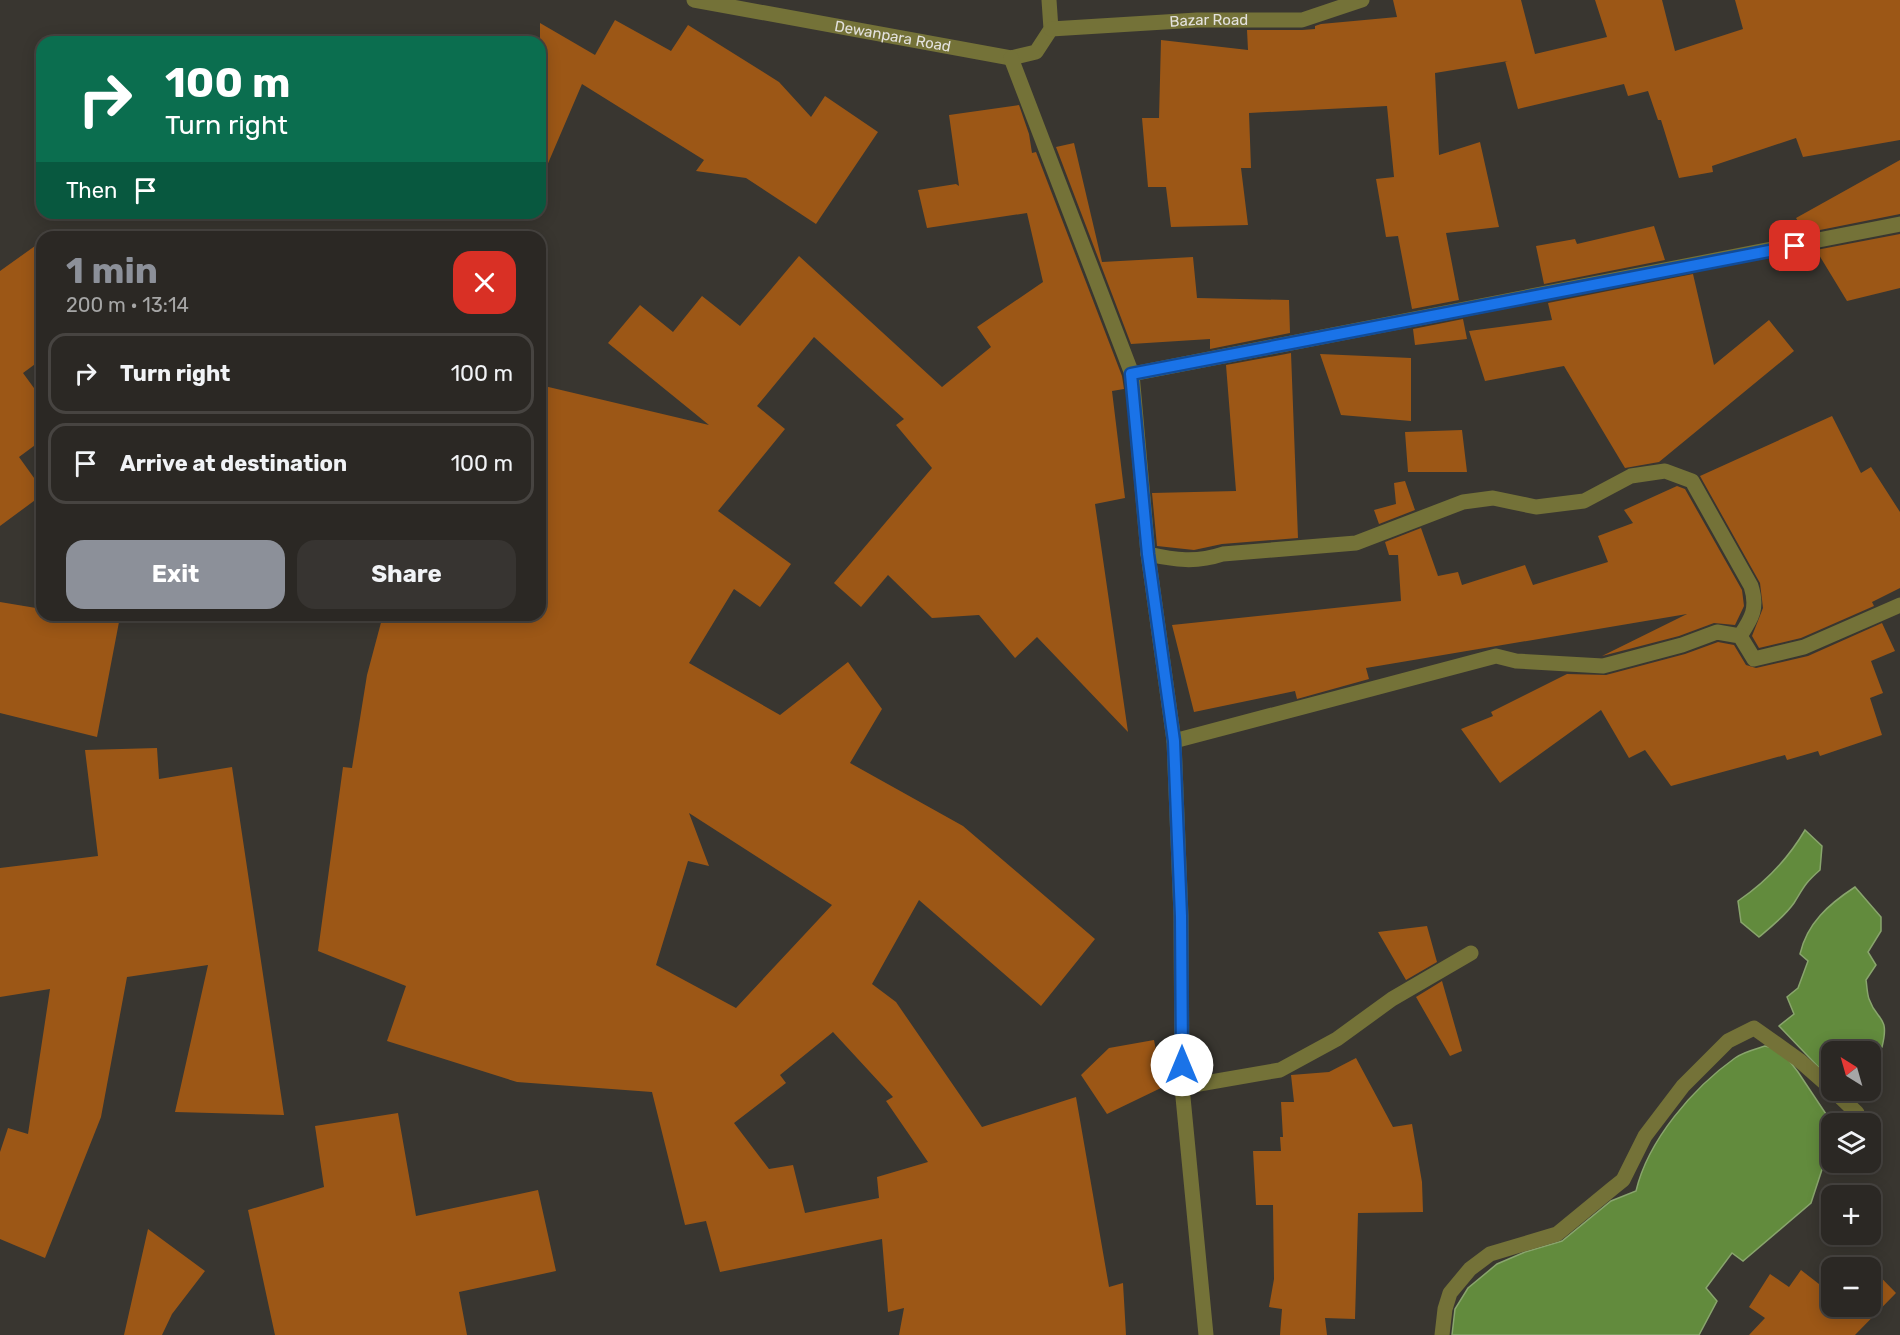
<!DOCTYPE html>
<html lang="en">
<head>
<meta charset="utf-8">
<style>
  body { margin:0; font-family:Rubik,sans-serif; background:#373431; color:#f1f3f6; height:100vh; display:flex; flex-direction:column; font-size:22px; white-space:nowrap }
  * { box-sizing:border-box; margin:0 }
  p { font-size:20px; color:#a6a6a6 }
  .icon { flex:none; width:33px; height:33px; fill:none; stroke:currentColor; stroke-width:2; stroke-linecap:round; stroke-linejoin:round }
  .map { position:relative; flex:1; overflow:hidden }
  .side { position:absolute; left:36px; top:231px; width:510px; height:390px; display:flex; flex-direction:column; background:#2b2824; border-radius:18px; box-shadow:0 3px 15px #0003,0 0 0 2px #474441 }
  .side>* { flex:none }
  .top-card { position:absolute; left:36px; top:36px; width:510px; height:183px; border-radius:18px; box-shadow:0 3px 15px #0003,0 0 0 2px #474441; background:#0b6e4f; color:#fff; overflow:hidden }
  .needle { width:39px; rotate:323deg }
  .tools { position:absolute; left:1821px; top:1041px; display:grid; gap:12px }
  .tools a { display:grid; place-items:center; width:60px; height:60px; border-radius:12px; background:#2b2824; box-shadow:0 3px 15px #0003,0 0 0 2px #474441; font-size:30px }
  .pin { position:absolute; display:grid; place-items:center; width:51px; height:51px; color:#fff; margin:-26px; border-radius:12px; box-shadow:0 3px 9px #0006 }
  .me { position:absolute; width:66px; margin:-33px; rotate:0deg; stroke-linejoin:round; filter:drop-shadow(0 0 4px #0008) }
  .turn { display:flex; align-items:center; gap:21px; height:126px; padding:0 30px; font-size:27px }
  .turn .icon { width:78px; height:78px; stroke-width:2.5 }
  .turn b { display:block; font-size:42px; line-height:51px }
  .then { display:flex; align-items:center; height:57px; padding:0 30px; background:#0003; gap:12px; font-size:22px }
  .round { display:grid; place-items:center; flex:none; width:63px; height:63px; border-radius:18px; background:#373431 }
  .head { display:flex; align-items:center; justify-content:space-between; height:102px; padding:0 30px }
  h1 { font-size:36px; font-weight:700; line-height:45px; color:#8c9099 }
  .primary-button { display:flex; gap:12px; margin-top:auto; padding:12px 30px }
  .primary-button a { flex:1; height:69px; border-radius:18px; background:#8c9099; color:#fff; font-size:24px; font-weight:700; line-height:69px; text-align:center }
  .primary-button a+a { background:#373431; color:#f1f3f6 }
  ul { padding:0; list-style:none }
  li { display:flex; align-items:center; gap:18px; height:81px; margin:0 12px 9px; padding:0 18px; border:3px solid #474441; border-radius:18px }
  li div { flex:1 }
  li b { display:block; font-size:22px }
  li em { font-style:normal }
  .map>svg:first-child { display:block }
  .water { fill:#628b3d; stroke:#89a56d; stroke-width:1.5 }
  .building { fill:#9c5716; fill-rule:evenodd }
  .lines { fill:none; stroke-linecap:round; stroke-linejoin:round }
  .minor { stroke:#747238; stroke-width:15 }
  .route-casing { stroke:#114b97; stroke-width:15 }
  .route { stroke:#1a73e8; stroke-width:10 }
  .labels { text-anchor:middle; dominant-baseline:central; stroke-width:6; stroke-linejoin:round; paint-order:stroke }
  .street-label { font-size:15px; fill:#e3e1dd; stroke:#393630 }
</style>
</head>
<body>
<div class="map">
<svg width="1900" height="1335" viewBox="0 0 1900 1335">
  <rect width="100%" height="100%" fill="#393630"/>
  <path class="water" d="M1805 830 1822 846 1820 870C1805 883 1804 887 1794 903 1785 916 1771 927 1759 937L1741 922 1738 901C1766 882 1788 859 1805 830Z
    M1855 887 1881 917V931L1868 952 1876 965 1866 980C1867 986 1867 993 1869 999 1877 1022 1890 1015 1882 1047L1864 1051 1832 1052 1831 1075 1827 1076 1779 1026 1794 1014 1787 997 1798 988 1808 961 1800 954C1807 923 1829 904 1855 887Z
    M1765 1046 1781 1050 1798 1072 1832 1123 1831 1142 1811 1203 1743 1261 1732 1253 1706 1288 1717 1301 1699 1335H1452L1455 1309 1468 1288 1497 1264 1525 1252 1562 1241 1611 1201 1636 1191C1648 1140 1693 1088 1735 1058 1743 1052 1756 1049 1765 1046Z"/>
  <path class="building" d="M1393 0H1521L1535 54 1607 37 1595 0H1662L1675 51 1743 29 1735 0H1900V140L1803 157 1796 138 1712 166 1713 172 1679 178 1661 120H1658L1648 91 1628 96 1624 84 1518 109 1505 61H1508L1435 73 1439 155 1480 142 1499 227 1446 233 1459 300 1412 309 1398 236 1386 237 1376 179 1394 177 1387 106 1249 113 1251 168H1241L1248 225 1171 227 1166 187H1148L1142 118H1159L1161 40 1248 50 1247 30H1302L1315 29V26L1321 24 1397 17Z
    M615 20 671 51 688 25 779 82 811 117 825 96 878 132 816 224 746 178 696 171 704 160 582 84 540 182V23L595 55Z
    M1019 105 1029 134 1032 153 1036 152 1122 376 1124 389 1112 391 1125 498 1095 504 1128 732 1037 637 1015 658 979 615 932 618 888 575 861 607 834 583 932 468 896 425 904 419 814 337 757 406 785 429 718 511 791 564 760 607 734 589 689 663 780 715 848 662 882 709 850 763 963 826 1095 939 1041 1006 919 900 872 984 896 1002 982 1127 1076 1097 1109 1287 1123 1283 1126 1335H899L904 1308 888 1312 882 1239 720 1272 706 1221 685 1225 652 1092 517 1082 387 1041 406 986 318 951 343 767 352 768 367 675 383 615H540V385L709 425 608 343 640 305 673 332 702 296 740 326 799 256 942 387 991 347 977 327 1043 282 1027 213 927 228 918 190 956 184 959 186 949 115ZM689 813 832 905 736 1008 656 965 688 861 709 866ZM833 1032 893 1097 886 1101 928 1162 877 1177 879 1198 805 1213 793 1165 769 1169 734 1123 786 1083 780 1075Z
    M1074 143 1102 262 1193 257 1197 298 1289 300 1290 333 1210 349V339L1131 344 1056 147Z
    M1900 160V214L1805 233 1796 218Z
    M1654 226 1665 260 1544 284 1536 246 1575 239 1577 244Z
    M1900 234V288L1847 301 1816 250Z
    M42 241V359L23 373 42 399V440L19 457 42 489V495L0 526V271Z
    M1693 274 1714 365 1769 320 1794 351 1659 462 1625 468 1564 366 1485 381 1469 331 1552 320 1548 303Z
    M1463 319 1467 339 1415 345 1413 329Z
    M1291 353 1298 538 1222 544 1194 550 1157 546 1152 493 1236 491 1226 365Z
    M1320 354 1411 358V421L1341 415Z
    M1832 416 1861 473 1871 467 1900 512V588L1872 602 1874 606 1801 638 1759 648 1752 636 1763 608 1760 583 1700 476Z
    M1462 430 1467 472H1408L1405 432Z
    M1405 481 1415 510 1379 524 1374 510 1396 504 1394 483Z
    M1677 486 1685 489 1742 590 1744 606 1735 625 1714 623 1679 636 1602 656 1687 614 1366 668 1369 679 1297 699 1295 691 1194 712 1172 625 1401 601 1398 555H1389L1385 542 1421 528 1438 576 1458 572 1462 585 1525 565 1533 585 1608 562 1598 536 1633 523 1624 510Z
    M0 602 42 609V615H76L119 622 97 737 0 713Z
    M1882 623 1895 651 1871 661 1883 693 1870 698 1882 735 1820 756 1818 751 1787 760 1785 755 1671 786 1645 750 1629 758 1601 710 1500 783 1461 729 1493 716 1491 712 1567 674 1606 675 1685 654 1718 642 1734 645 1746 665 1756 668 1808 656Z
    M157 748 159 779 232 767 284 1115 175 1112 208 965 127 977 101 1117 45 1258 0 1239V1152L8 1128 28 1134 50 989 0 997V868L98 856 85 750Z
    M1427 926 1437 962 1406 980 1378 932Z
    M1442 981 1462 1051 1450 1056 1416 997Z
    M1154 1040 1163 1087 1107 1114 1081 1075 1109 1048Z
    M1356 1058 1393 1127 1412 1124 1422 1182 1423 1212 1358 1213 1355 1319 1325 1318 1327 1335H1280L1282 1309 1269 1307 1274 1279 1273 1205H1256L1253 1151H1281L1280 1137H1283L1281 1102H1294L1291 1075 1329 1072Z
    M398 1113 416 1216 538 1190 556 1271 459 1292 467 1335H275L248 1210 324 1187 315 1126Z
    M148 1229 205 1271 172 1314 162 1335H124Z
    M1861 1257 1896 1293 1855 1335H1749L1765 1318 1749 1307 1770 1274 1789 1287 1801 1270 1828 1291 1832 1287V1306H1870V1268H1850Z"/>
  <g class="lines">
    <g class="minor">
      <path id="s1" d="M694 0 1011 58 1036 52 1051 29 1049 0"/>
      <path id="s2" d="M1051 29 1197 20H1302L1362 0"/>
      <path d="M1011 58 1132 374 1148 554 1174 741 1181 916 1182 1087 1206 1335"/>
      <path d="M1132 374 1900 224"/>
      <path d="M1148 554C1175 560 1196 563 1223 554L1356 543 1463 502 1493 498 1536 507 1584 501 1631 476 1665 471 1692 481 1751 586C1758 608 1752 618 1740 636"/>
      <path d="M1174 741 1496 656 1516 661 1603 666 1682 645 1717 632 1740 636 1754 659 1804 647 1900 605"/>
      <path d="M1182 1087 1280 1070 1337 1039 1392 999 1471 953"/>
      <path d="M1833 1090 1857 1113"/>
      <path d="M1442 1335 1445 1309 1450 1293 1470 1269 1490 1254 1557 1234 1613 1188 1623 1180 1645 1136 1683 1086 1728 1041 1754 1028 1799 1060 1832 1089"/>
    </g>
  </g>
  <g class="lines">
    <g class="route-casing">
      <path id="route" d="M1182 1065 1181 916 1174 741 1148 554 1131 374 1795 246"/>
    </g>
    <use href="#route" class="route"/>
  </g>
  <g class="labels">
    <g class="street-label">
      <text stroke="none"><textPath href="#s2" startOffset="158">Bazar Road</textPath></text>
      <text stroke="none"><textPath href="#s1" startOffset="202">Dewanpara Road</textPath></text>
    </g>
  </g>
</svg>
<div class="tools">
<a><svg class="needle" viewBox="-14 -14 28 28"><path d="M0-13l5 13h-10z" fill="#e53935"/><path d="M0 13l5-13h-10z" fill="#a6a6a6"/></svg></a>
<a><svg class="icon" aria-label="layers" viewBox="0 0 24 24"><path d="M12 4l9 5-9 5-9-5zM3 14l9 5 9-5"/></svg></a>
<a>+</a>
<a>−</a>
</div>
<div class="pin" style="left:1795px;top:246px;background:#d93025"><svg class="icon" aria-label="arrive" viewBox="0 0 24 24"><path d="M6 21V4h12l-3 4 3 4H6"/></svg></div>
<svg class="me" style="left:1182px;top:1065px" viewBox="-20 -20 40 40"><circle r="19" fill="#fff"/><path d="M0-13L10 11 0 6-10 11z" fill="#1a73e8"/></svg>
<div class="top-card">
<div class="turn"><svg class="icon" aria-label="right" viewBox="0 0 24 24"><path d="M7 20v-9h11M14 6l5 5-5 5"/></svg><div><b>100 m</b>Turn right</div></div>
<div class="then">Then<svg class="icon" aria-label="arrive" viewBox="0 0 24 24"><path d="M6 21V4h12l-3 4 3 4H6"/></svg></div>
</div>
<section class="side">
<div class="head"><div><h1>1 min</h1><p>200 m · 13:14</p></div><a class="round" style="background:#d93025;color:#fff"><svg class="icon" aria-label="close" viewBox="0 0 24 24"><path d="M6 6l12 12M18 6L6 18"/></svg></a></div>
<ul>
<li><svg class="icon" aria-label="right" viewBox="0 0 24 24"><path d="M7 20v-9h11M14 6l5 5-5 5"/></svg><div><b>Turn right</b></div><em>100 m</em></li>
<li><svg class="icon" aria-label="arrive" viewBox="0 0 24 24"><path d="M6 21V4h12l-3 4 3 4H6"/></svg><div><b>Arrive at destination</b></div><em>100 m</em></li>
</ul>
<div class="primary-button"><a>Exit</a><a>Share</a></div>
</section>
</div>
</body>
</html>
